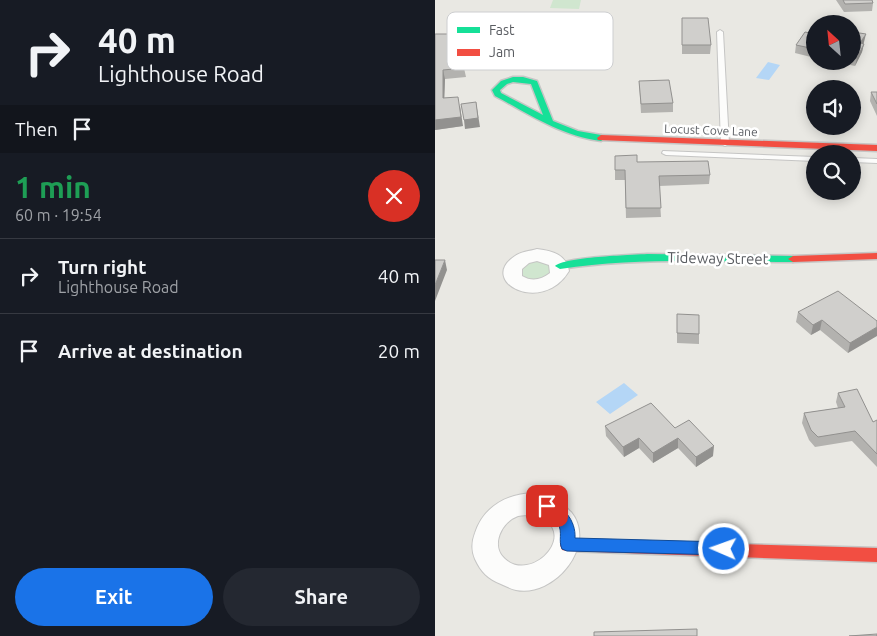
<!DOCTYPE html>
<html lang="en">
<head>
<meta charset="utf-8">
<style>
  body { margin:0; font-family:Ubuntu,sans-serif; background:#242831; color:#f1f3f6; height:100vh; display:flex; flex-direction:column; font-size:19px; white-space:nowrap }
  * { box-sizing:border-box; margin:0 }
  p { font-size:16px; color:#9ea1a6 }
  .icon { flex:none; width:28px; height:28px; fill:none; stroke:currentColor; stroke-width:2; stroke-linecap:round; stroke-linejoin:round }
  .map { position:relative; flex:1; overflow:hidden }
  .side { display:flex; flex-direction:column; background:#171b24; width:435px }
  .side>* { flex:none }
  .hud { background:#171b24; color:#f1f3f6; overflow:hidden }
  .needle { width:32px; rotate:333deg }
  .controls { position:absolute; left:371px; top:15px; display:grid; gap:10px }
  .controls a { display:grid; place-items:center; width:55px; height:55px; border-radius:50%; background:#171b24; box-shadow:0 2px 12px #0003; font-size:25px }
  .pin { position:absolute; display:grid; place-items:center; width:42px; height:42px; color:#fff; margin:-21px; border-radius:10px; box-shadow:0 2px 8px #0006 }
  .me { position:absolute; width:55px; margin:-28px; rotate:272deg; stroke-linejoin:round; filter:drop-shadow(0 0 4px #0008) }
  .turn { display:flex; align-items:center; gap:18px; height:105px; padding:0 15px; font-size:22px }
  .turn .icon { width:65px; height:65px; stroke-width:2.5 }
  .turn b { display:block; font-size:35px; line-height:42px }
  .then { display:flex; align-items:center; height:48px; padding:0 15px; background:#0003; gap:10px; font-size:19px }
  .round { display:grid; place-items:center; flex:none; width:52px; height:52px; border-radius:26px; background:#242831 }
  .headline { display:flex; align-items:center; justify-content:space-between; height:85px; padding:0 15px }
  h1 { font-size:30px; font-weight:700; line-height:38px; color:#1e9e55 }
  .cta { display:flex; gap:10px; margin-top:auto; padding:10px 15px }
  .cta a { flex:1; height:58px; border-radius:30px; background:#1a73e8; color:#fff; font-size:20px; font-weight:700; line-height:58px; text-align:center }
  .cta a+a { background:#242831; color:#f1f3f6 }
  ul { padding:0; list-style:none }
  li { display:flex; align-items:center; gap:15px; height:75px; padding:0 15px; border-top:1px solid #363941 }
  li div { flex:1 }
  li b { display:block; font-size:19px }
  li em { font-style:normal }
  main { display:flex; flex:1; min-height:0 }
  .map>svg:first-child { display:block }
  .green { fill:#d0e6cf }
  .water { fill:#b4d6f6 }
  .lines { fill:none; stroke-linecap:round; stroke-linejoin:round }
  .lane-casing { stroke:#c5c5c4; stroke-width:2 }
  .street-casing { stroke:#c5c5c4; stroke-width:2 }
  .fast-casing { stroke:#c6c6c5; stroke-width:3 }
  .jam-casing { stroke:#c6c6c5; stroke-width:3 }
  .lane { fill:#fcfcfb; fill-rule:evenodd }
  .street { fill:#fcfcfb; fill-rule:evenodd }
  .fast { fill:#16e098; fill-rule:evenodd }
  .jam { fill:#f24e42; fill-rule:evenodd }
  .wall { fill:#b3b2af }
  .shaded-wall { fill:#92918f }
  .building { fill:#d0cfcc; stroke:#92918f }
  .route { fill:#1a73e8; stroke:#114b97 }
  .labels { text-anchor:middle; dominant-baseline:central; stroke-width:5; stroke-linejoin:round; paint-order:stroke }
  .far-street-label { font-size:12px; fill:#595c61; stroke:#fff }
  .street-label { font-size:15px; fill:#595c61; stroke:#fff }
  .key { fill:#fff; stroke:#cdced0; stroke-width:1 }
  .key-label { font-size:14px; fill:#595c61 }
</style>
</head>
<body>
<main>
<section class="side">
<div class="hud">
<div class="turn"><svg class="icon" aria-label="right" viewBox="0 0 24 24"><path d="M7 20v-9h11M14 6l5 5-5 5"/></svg><div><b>40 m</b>Lighthouse Road</div></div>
<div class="then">Then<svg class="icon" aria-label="arrive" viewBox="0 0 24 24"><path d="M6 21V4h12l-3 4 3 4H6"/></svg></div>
</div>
<div class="headline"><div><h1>1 min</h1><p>60 m · 19:54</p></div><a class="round" style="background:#d93025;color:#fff"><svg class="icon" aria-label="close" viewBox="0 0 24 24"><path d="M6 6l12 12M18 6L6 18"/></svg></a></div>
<ul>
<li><svg class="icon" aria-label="right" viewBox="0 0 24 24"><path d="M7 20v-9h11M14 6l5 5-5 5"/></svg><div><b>Turn right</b><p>Lighthouse Road</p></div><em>40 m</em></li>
<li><svg class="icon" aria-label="arrive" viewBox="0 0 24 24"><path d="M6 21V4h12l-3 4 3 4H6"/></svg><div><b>Arrive at destination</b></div><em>20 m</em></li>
</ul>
<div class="cta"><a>Exit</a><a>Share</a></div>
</section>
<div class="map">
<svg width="442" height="636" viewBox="0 0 442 636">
  <rect width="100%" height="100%" fill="#e9e8e3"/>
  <path class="green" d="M118 0H146L144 9 115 8Z
    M101 260 114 263 116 273C105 280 98 283 86 276L85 269 87 265Z"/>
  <path class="water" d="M333 62 345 65 334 80 321 78Z
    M189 383 203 395 175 414 161 402Z"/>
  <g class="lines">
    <g class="lane-casing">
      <path id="lane" d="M285 30 288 32 294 144 290 146 286 144 282 32Z
        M228 151 380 157V161L231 155 227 153Z
        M418 158 442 159V163L418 162Z"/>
    </g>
    <g class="street-casing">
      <path id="street" d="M102 249C117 251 131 254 134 271 107 316 42 281 80 256 85 252 95 251 102 249ZM102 261 114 265 115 273C106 280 97 282 87 276V269L94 263Z
        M99 493C108 497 119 499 128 504 131 506 133 510 136 512 163 545 119 598 81 590 76 589 71 586 66 584 53 579 46 572 40 559 36 550 37 541 40 533 49 506 72 494 99 493ZM98 515C103 516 109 518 112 521 137 542 94 581 70 559 55 546 66 522 83 516 88 515 93 515 98 515Z"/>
    </g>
    <g class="fast-casing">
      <path id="fast" d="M78 77H88L102 81 118 121 143 131 166 135 170 138 166 141C126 136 94 114 60 96L57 90 66 81ZM78 82 96 84 108 115 66 93 65 90 72 84Z
        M212 254 358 256 363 259 358 262C280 262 203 257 125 269L120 266C129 257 196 255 212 254Z"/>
    </g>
    <g class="jam-casing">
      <path id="jam" d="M166 135 442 145V151L163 140 162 138Z
        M442 253V259L358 262 353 259 358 256Z
        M132 539 442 548V562L132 551 127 550 125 545 127 540Z"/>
    </g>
    <use href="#lane" class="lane"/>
    <use href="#street" class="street"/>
    <use href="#fast" class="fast"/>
    <use href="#jam" class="jam"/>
  </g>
  <path class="wall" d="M401 0H437L438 3 437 11 409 12Z
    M247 18 276 45 275 54H247Z
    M82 29 122 37 123 46 99 52 83 38Z
    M418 32 429 42 427 52 420 66 397 61H418Z
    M0 34 29 68 31 77 10 79 9 98 28 126 0 130Z
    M380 34V58L360 53 361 45Z
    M204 81 238 103V112L206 113Z
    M436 92H442V116L435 101Z
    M180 156 202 162 275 175 274 184 224 186 226 217 191 218 190 180H180Z
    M363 312 442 321 413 353 385 330 376 335 361 322Z
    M242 314 264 334V344L242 343Z
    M403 393 438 422 442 420V467L417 441 380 447 374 440 367 423 369 413 403 408 401 402Z
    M170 426 240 428 278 456 261 467 243 448 218 463 204 448 189 457 171 436Z"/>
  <path class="shaded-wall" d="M431 34 429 42 424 52 425 43Z
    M122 37 123 46 99 52 98 44Z
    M429 44 427 52 420 66 422 58Z
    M8 70 10 79 9 107 8 98Z
    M41 102 45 127 30 129 29 120Z
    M25 106 28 126 0 130V120Z
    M10 260 12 270 0 301V285Z
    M387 320 385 330 376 335 378 325Z
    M442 327V336L413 353 415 343Z
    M204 438V448L189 457 188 447Z
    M243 438V448L218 463V453Z
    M279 446 278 456 261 467V457Z"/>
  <path class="building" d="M408 0H437L438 3 410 4Z
    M247 18H273L276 45H247Z
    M370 32 380 34V49L361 45Z
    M418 32 431 34 425 43 429 44 422 58 418 57Z
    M0 34H19L29 68 8 70V98L23 97 26 117 0 120Z
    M234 80 238 103 206 104 204 81Z
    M436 92H442V104Z
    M41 102 43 118 29 120 26 104Z
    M202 155V162L273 161 275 175 224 176 226 208H191L190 170H180V156Z
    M0 260H10L0 285Z
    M403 291 442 321V327L415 343 387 320 378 325 363 312Z
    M242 314 264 315V334L242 333Z
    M422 389 438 422 442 420V454L420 431 383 437 376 430 369 413 410 407 403 393Z
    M216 403 240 428 254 420 279 446 261 457 243 438 218 453 204 438 188 447 170 426Z
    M262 629V636H159V632Z
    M442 634V636H414Z"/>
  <path class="route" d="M112 500C128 506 141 520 140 538L289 542 294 544 296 549 294 553 289 555 132 551 127 549C123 541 128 532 123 524 118 516 108 514 105 506L107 502Z"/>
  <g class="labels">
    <g class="far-street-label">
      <text transform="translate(276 130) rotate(2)">Locust Cove Lane</text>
    </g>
    <g class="street-label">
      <text transform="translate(283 258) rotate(1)">Tideway Street</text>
    </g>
  </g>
  <rect x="12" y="12" width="166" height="58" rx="8" class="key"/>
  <rect x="22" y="27" width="23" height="6" fill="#16e098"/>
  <rect x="22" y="49" width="23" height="7" fill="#f24e42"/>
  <g class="key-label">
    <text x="54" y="35">Fast</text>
    <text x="54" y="57">Jam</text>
  </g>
</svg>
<div class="controls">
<a><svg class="needle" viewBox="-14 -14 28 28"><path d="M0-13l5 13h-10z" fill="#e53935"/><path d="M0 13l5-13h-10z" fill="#9ea1a6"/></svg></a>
<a><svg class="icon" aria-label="sound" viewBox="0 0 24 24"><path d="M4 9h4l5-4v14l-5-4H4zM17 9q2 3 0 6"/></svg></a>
<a><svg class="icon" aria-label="search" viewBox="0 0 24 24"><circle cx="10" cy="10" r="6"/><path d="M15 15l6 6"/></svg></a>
</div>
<div class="pin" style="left:112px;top:506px;background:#d93025"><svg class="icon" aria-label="arrive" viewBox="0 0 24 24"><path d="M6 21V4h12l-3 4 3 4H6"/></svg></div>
<svg class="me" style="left:289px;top:549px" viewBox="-20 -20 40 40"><circle r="17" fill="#1a73e8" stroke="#fff" stroke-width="3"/><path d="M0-11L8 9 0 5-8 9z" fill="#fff"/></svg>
</div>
</main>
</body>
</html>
